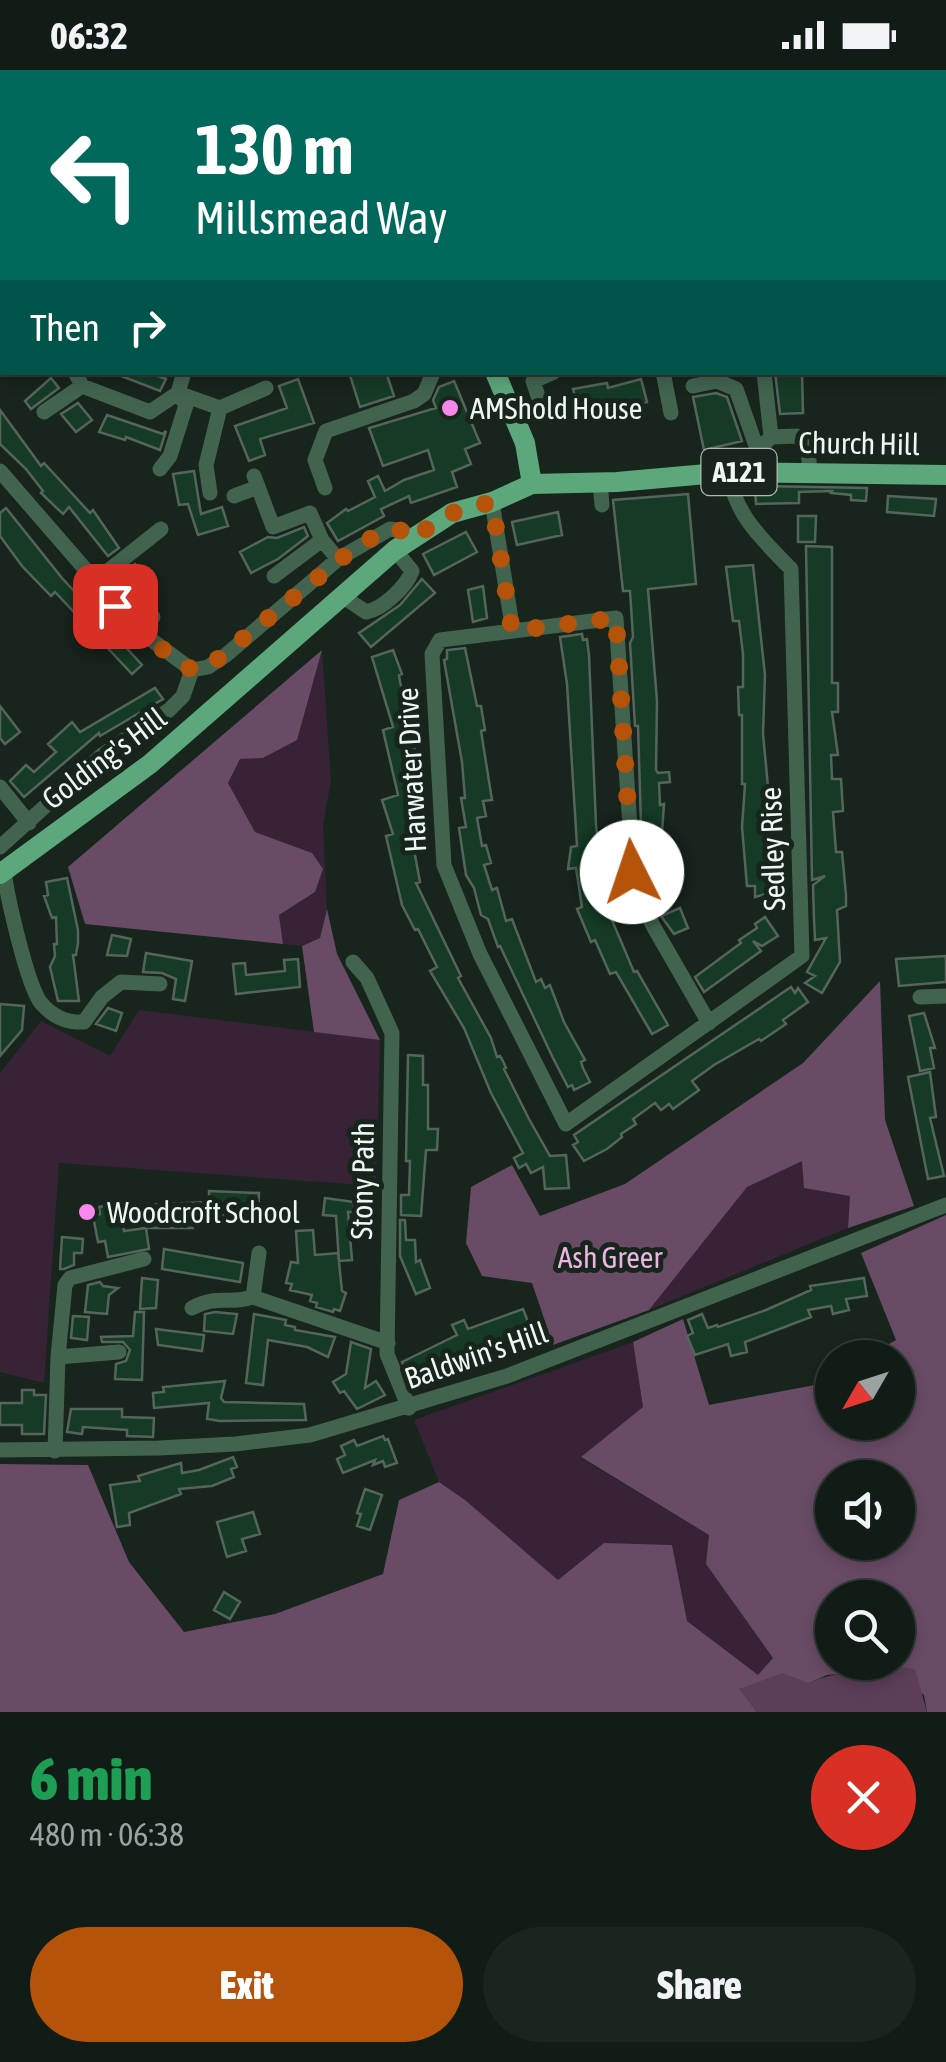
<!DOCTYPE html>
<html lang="en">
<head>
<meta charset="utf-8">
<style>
  body { margin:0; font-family:"Asap Condensed",sans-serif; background:#1a251f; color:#f1f3f6; height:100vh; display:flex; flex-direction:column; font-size:38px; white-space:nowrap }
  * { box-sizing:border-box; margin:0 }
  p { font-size:32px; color:#9ca1a1 }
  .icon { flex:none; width:55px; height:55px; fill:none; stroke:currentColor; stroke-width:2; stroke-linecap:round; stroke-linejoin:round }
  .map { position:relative; height:1642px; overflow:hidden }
  .details { display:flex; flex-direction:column; background:#111c16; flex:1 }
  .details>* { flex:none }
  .banner { position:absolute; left:0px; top:0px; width:948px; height:305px; box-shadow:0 5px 15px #0003,0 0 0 2px #303a35; background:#00695c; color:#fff; overflow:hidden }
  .needle { width:65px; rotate:231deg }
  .fabs { position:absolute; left:815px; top:1270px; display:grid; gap:20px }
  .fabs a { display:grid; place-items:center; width:100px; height:100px; border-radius:50%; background:#111c16; box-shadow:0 5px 15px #0003,0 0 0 2px #303a35; font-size:50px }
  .pin { position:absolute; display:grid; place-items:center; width:85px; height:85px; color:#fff; margin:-42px; border-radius:20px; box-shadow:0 5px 15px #0006 }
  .me { position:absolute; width:110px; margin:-55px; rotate:356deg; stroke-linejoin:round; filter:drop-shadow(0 0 8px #0008) }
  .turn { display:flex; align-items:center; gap:35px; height:210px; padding:0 30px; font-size:45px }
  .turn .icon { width:130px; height:130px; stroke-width:2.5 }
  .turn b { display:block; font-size:70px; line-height:85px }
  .then { display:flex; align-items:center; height:95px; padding:0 30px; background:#0003; gap:20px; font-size:38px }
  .round { display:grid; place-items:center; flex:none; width:105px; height:105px; border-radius:52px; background:#1a251f }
  .summary { display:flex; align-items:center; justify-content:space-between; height:170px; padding:0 30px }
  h1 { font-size:60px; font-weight:800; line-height:75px; color:#1e9e55 }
  .cta { display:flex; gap:20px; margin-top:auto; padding:20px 30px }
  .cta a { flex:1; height:115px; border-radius:60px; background:#b45309; color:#fff; font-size:40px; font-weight:800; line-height:115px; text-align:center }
  .cta a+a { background:#1a251f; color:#f1f3f6 }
  .status { display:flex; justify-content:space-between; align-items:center; height:70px; padding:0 50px; background:#111c16; direction:ltr }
  .status svg { height:28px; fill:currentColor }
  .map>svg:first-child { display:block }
  .green { fill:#372335 }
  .forest { fill:#694b65; fill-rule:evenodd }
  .water { fill:#5c3e58 }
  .building { fill:#153b26; stroke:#55655b; stroke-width:2.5 }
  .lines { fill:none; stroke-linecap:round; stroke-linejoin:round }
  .minor { stroke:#42644f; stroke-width:15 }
  .major { stroke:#5ca77c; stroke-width:20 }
  .route { stroke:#b45309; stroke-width:18; stroke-dasharray:0 32.4 }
  .poi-dot { fill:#f788eb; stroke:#17251d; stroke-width:4 }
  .labels { text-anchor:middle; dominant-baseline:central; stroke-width:10; stroke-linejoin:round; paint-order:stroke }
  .shield { fill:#17251d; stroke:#aeb9b1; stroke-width:2.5 }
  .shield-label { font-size:28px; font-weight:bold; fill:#eef8f1 }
  .poi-label { font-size:30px; fill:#eef8f1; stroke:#17251d; text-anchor:start }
  .street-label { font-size:30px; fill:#eef8f1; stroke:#17251d }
  .park-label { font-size:30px; fill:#ebb5e3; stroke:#17251d }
</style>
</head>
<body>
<div class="status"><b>06:32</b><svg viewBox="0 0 49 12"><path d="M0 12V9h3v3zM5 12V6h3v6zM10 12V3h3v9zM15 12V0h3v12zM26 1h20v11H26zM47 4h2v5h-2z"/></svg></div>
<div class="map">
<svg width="946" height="1642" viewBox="0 0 946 1642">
  <rect width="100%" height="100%" fill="#17251d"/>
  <path class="green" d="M322 580 331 711 323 755 327 839 320 868 302 876 283 874 279 845 315 822 312 783 255 762 228 713 240 689 264 688 297 669Z
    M139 940 380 970 376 1116 59 1093 44 1313 0 1302V1003L41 951 110 986Z
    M803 1090 850 1126 848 1158 649 1240 747 1116Z
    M633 1272 643 1337 581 1388 709 1465 706 1494 774 1588 758 1606 687 1551 604 1473 558 1511 465 1430 439 1412 414 1350Z"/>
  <path class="forest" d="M322 580 297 670 263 688 240 689 228 713 255 762 312 783 323 799 315 822 279 845 283 874 85 854 68 797Z
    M327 839 337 884 380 970 314 962 302 876 320 868Z
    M880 911 885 1050 914 1136 848 1158 850 1126 804 1118 802 1091 747 1117 649 1240 553 1275 532 1213 482 1206 466 1173 471 1117 512 1095 540 1146 625 1114 803 993Z
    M946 1145V1642H927L924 1625 882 1593 858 1602 827 1605 809 1613 740 1619 757 1642H0V1394L88 1395 129 1492 184 1562 275 1544 383 1504 399 1430 439 1412 465 1430 558 1510 604 1473 672 1475 687 1551 758 1605 773 1588 706 1494 709 1465 581 1387 643 1337 633 1272 683 1249 709 1335 820 1314 832 1306V1352H898V1288L866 1287 896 1270 861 1183ZM832 1408H898V1472H832ZM832 1528H898V1592H832Z"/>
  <path class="water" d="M882 1593 915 1599 927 1642H757L739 1619 782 1603 809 1613C833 1602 858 1602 882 1593Z"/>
  <path class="building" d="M111 302H148L166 309 160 321Z
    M349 302H386L394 326 360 337Z
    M775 302H802L803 343 780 344Z
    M51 308 59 318 31 339 25 331Z
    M298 309 314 353 260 369 265 385 249 391 235 356 287 338 279 316Z
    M641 309 647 332 615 341 614 336 598 340 597 336 579 341 573 319 607 313 608 318Z
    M454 311 480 373 465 379 471 394 452 402 457 417 411 433 409 426 381 439 384 446 338 471 327 453 346 439 348 441 375 427 368 411 378 406 385 421 404 410 434 400 428 380 383 396 369 358 436 338 433 330 439 317Z
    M716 323 727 327 742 371 704 380 693 327Z
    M78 333 92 350 76 362 61 344Z
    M0 340 41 396 44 393 90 443 93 440 119 478 108 486 69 437 63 444 41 423 43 421 26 399 0 374Z
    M107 345 163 364 166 361 160 380 126 367 125 370 99 362Z
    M194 401 201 444 222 437 228 456 198 465 188 434 179 435 173 404Z
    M761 416 867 418 866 431 851 430V425L831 423 832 421 799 422V433L756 434 755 419Z
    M688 424 696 514 648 519 657 631 656 700 658 703 669 702 670 712 659 713 660 735 664 734 662 762 669 801 676 798 680 811 672 814 675 822 655 828 648 811 641 755 638 656H635L630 573 633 567 630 521H623L613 430Z
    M888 426 936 429 934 446 887 442Z
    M6 438 62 508 142 595 132 604 55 522 51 526 22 496 0 466V443Z
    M558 442 562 465 517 475 512 452Z
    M798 446H816L815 472H798Z
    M304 457 308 466 278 489 251 503 240 482 268 467 277 468Z
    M466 462 477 482 434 505 423 484Z
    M806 476 832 477V613H838V642H832L838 685H831L832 709H841L843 741 833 742 836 782H842L846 825V836L837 840 840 892 822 923 805 913 815 906 807 902 826 868 815 870 814 849 813 815 825 806 812 810Z
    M135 494 156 518 143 530 121 505Z
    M753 495 765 605 763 664 769 727 770 811 769 823 755 827V816H747L742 757 745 714H742V645H739L738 617H743V584L739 551H733L726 497Z
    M422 509 435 523 371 577 359 563 400 535Z
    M483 516 487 548 473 552 468 520Z
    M582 564 583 570 587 569 589 585 596 755 604 822H600L634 902 637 901 668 955 652 964 616 902 610 904 595 870 591 872 577 839 582 837 576 798 568 799 571 777 577 776 567 614 560 567Z
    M465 578 477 636H481L485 660 481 661 492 730 483 731 486 746 477 748 482 776 486 775 491 793 484 795 492 820 497 818 506 851 512 849 536 912 541 909 545 918 550 915 564 952 585 990 581 992 583 998 590 1012 574 1020 572 1015 568 1017 553 988 500 876 498 877 488 849 481 845 474 818 466 805 459 758 466 757 461 728H465L462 692 444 590 447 589V580Z
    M393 580 402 604 399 605 400 612 410 646 406 647 415 680 407 685 416 714 407 717 416 756 410 758 420 812 416 813 461 906 458 908 491 968 497 987 500 986 503 991 506 998 504 999 529 1049 550 1086 566 1085 569 1118 545 1119 543 1097 531 1103 526 1094 519 1098 514 1088 523 1083 491 1023 464 958 430 901 437 897 418 859 415 860 402 835 386 766 393 764 382 730 398 725 383 660 393 657 372 587Z
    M155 618 163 629 100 666 99 663 24 727 10 711 26 695 34 702 56 682 48 674 72 652 80 662Z
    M0 636 20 662 5 674 0 668Z
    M67 808 78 860V873L76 885H73L79 931H58L50 897 55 886 54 874H57L56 847 52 848 44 826 48 825 46 812Z
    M680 838 688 858 674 864 661 846Z
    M765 847 778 866 762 876 753 871 761 881 704 922 695 907 741 873 739 870 757 858 755 854Z
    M112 865 131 869 127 886 107 885Z
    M146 883 192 891 185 931 173 929 176 909 162 903 143 902Z
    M946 886V912L899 916 896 889Z
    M298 889 300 917 236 924 233 894 245 893 246 905 285 901 284 890Z
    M791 917 795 923 798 918 808 932 783 950 786 954 761 971 759 969 714 995 692 1011 699 1020 673 1039 669 1034 661 1040 655 1033 633 1049 636 1054 621 1064 622 1067 607 1079 584 1091 573 1075 578 1072 574 1065Z
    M0 934 24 936 22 960 0 986Z
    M108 938 122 943 116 961 96 954Z
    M924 943 935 978H930L934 998 920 1001 909 946Z
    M408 985 423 986V1015H428V1059H438L437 1080H426L421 1146 401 1145V1125H409L410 1091H406Z
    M930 1002 936 1047 930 1048 944 1106 928 1109 908 1007Z
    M209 1121 259 1123 258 1147 196 1144 193 1158H145L144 1135 209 1132Z
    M325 1128 354 1132 353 1142H348L352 1190 339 1191 336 1146 323 1145Z
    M119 1133 124 1161 146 1158 149 1179 108 1187 105 1171 98 1172 93 1146 100 1144 99 1137Z
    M400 1150H405L406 1170H415L416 1192 420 1190 430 1218 416 1224 400 1186Z
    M313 1160 315 1185 338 1183 342 1221 346 1223 340 1241 334 1239 333 1242 316 1237 317 1233 310 1231 312 1225 290 1220 292 1214 286 1213 291 1192 298 1193 296 1161Z
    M62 1167 83 1169 82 1183H74V1195L64 1199H60Z
    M164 1179 243 1193 240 1212 162 1199Z
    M142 1208 158 1210 156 1238 140 1239Z
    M864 1208 867 1226 846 1229 849 1240 833 1244 831 1236 808 1240 811 1247 745 1272 747 1282 731 1286 728 1274 695 1285 687 1266 693 1263 688 1250 702 1244 708 1258 717 1255 718 1257 766 1240 811 1220 810 1216Z
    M100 1212 103 1216 118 1218 109 1225 107 1244 85 1242 88 1215Z
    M523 1239 532 1262 409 1308 402 1292 457 1265 452 1255 464 1250 468 1259Z
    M135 1242H144L142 1310 115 1309 116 1294 126 1291 130 1280 123 1272H102L101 1267 133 1266Z
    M215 1242 237 1244 233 1264 204 1261 205 1244Z
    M254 1244 286 1250 285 1255 295 1257V1260L335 1267 328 1287 307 1277 268 1270 263 1315 246 1313Z
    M73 1246 89 1247 87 1270 71 1268Z
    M156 1259 204 1265 202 1281 158 1275Z
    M351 1272 371 1279 365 1318 376 1311 385 1325 357 1339 344 1321 340 1323 333 1312 346 1304Z
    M225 1311 221 1328 224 1332 304 1334 306 1350 220 1351 207 1349 209 1333 154 1338 153 1323 164 1322 163 1317Z
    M22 1320H34V1325H46L44 1364H22V1355H0V1333H22Z
    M71 1339H122V1347L154 1348 153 1367 127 1366V1360L83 1357 82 1364 67 1362Z
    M383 1366 385 1370 388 1369 397 1393 385 1397 383 1391 373 1395 375 1390 343 1403 337 1389 345 1385 341 1376 354 1370 357 1376Z
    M233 1387 237 1397 231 1399 234 1407 212 1416 179 1419 181 1424 129 1443 130 1455 117 1457 110 1415 140 1411 138 1406 181 1393 182 1403 199 1400Z
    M365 1419 382 1425 370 1460 357 1456 361 1444 357 1443Z
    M253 1442 260 1464 242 1469 246 1481 227 1487 217 1452Z
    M224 1522 240 1532 230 1549 214 1540Z"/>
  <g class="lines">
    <path class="minor" d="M105 0H111
      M147 0 150 2
      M412 0 436 2
      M171 2 174 0
      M607 2 608 0
      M0 84 2 88
      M945 199H946
      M75 302 82 316 150 342 178 323 184 302
      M663 302 671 343
      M764 302 771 367
      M693 316 717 311 736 319 761 390
      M178 323 220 338 266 318
      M540 332 533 311 554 302
      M44 342 82 316
      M761 389 765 373 771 367 797 366 808 379 810 402
      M160 399 170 386 186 335 178 323
      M0 401 138 560 192 600
      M254 406 273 457 310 443 322 470 338 489
      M600 413 602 435
      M325 418 315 390 326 361 414 331 424 324 433 303
      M210 423 206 395 220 338
      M234 426 258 417
      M492 432 513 561 616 548 633 802 652 854 709 953
      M274 506 322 470
      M94 512 161 459
      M342 526 366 542C383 539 406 517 412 501L395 480
      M138 560 153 547
      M513 561 440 570 432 584 444 795 480 884 566 1054 802 886 791 499C763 470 734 445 729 402
      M0 717 29 753
      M0 777 102 685 169 640 183 626 192 600 208 597 226 585 338 489 390 459 403 461 409 469
      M4 801C7 826 27 915 41 933 52 946 67 953 84 952L102 927 121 912 160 914
      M353 892 367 908 392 963 387 1284 409 1338
      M920 927 946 926
      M253 1227 259 1183
      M192 1238C218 1224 228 1235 253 1227L388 1273
      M58 1287 119 1282
      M0 1380 159 1378 235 1374 310 1365 507 1306 946 1135
      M55 1381 58 1287 65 1215 70 1208 144 1189"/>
    <path class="major" d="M404 0V2
      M495 302 525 373 532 414
      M0 804 150 694 395 480 452 443 492 432 532 414 617 412 729 402 946 405"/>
  </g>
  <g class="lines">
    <path class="route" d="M115 536 148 569 192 600 208 597 358 475 390 459 404 461 410 469 452 443 492 432 512 561 616 548 632 802"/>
  </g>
  <g class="poi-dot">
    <circle cx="450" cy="338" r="10"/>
    <circle cx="87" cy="1142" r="10"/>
  </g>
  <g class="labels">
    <rect class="shield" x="701.5" y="379" width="75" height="46" rx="8"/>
    <g class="shield-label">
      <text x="739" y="402">A121</text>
    </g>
    <g class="poi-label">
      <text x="470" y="338">AMShold House</text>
      <text x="107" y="1142">Woodcroft School</text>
    </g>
    <g class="street-label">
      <text transform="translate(859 373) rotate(1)">Church Hill</text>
      <text transform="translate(104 688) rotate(-37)">Golding's Hill</text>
      <text transform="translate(411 700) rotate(-93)">Harwater Drive</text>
      <text transform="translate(772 779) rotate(-92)">Sedley Rise</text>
      <text transform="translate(362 1111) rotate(-89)">Stony Path</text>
      <text transform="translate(476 1285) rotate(-19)">Baldwin's Hill</text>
    </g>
    <g class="park-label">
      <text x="610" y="1187">Ash Greer</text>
    </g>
  </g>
</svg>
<div class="fabs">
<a><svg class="needle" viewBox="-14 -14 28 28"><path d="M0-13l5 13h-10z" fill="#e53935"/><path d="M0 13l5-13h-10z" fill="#9ca1a1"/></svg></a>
<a><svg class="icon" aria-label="sound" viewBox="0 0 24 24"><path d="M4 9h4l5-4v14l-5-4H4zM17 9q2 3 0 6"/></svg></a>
<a><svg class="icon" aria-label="search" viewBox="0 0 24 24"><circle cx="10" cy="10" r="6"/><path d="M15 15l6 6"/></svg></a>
</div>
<div class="pin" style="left:115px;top:536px;background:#d93025"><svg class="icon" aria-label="arrive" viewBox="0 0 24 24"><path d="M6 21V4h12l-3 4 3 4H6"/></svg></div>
<svg class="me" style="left:632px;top:802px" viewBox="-20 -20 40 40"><circle r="19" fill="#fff"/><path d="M0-13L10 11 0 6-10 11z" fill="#b45309"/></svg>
<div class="banner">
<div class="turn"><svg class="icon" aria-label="left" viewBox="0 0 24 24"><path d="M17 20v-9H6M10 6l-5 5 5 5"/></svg><div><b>130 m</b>Millsmead Way</div></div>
<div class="then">Then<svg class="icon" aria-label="right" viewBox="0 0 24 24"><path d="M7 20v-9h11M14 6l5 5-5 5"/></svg></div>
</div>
</div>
<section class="details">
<div class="summary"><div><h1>6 min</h1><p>480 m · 06:38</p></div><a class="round" style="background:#d93025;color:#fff"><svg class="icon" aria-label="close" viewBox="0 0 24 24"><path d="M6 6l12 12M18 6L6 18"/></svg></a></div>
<div class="cta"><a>Exit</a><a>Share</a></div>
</section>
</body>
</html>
